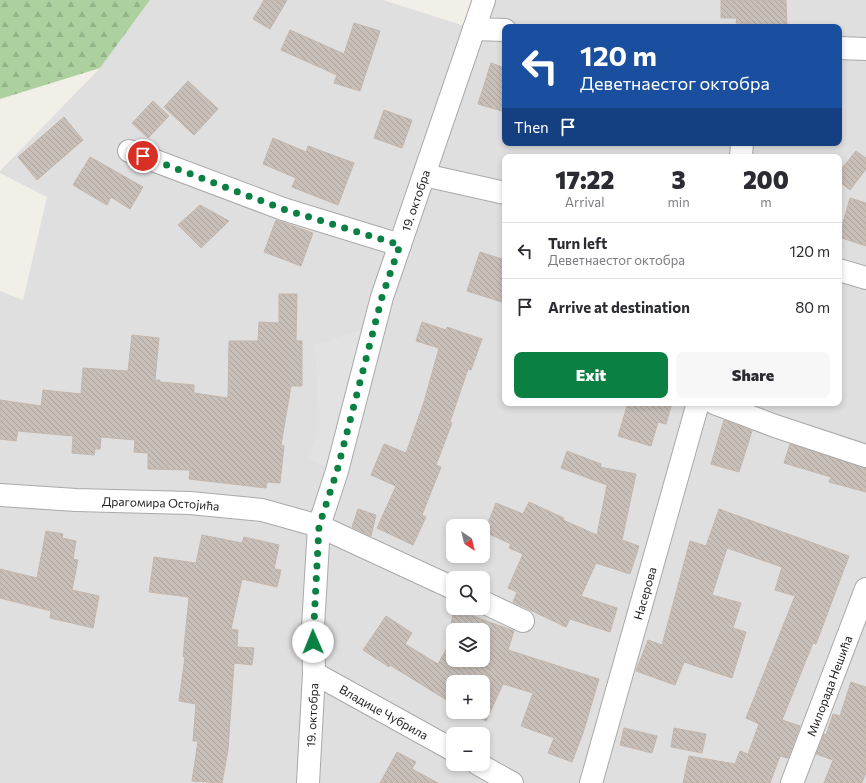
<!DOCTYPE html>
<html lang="en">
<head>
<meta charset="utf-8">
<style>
  body { margin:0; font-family:Commissioner,sans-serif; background:#f7f7f7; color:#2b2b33; height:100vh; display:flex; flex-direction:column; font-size:15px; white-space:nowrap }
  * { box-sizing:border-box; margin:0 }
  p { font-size:13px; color:#7c7c81 }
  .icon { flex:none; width:22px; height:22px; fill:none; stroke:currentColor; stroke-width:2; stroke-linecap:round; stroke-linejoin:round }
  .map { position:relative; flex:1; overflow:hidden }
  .panel { position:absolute; left:502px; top:154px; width:340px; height:252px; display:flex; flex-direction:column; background:#fff; border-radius:8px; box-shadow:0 2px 6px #0003 }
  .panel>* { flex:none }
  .guide { position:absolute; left:502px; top:24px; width:340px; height:122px; border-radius:8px; box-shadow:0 2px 6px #0003; background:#1a4fa0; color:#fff; overflow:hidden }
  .needle { width:26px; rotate:145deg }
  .controls { position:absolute; left:446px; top:519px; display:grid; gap:8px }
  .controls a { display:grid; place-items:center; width:44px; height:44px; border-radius:8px; background:#fff; box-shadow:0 2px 6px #0003; font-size:20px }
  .pin { position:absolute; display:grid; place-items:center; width:34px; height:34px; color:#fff; margin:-17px; border:2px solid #fff; border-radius:50%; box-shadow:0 1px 4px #0007 }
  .me { position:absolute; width:44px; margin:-22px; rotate:359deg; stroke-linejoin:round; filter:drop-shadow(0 0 3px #0008) }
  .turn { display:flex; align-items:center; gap:14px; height:84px; padding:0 12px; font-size:18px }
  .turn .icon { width:52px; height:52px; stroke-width:2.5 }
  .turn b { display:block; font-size:28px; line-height:34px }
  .then { display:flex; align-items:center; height:38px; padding:0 12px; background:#0003; gap:8px; font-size:15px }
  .eta { display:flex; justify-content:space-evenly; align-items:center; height:68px; text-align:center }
  .eta b { font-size:24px; font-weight:800; line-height:28px }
  .action { display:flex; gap:8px; margin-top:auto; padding:8px 12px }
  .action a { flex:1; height:46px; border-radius:8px; background:#0b8043; color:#fff; font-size:16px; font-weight:800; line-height:46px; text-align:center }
  .action a+a { background:#f7f7f7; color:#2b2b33 }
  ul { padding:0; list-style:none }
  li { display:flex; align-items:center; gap:12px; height:56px; padding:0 12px; border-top:1px solid #e1e1e2 }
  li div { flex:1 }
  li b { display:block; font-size:15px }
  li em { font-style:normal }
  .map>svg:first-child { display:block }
  .residential { fill:#e0dfdf; fill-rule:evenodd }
  .forest { fill:url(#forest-firs) }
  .parking { fill:#e2e2e2 }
  .building { fill:url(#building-back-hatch); stroke:#c4b6ab }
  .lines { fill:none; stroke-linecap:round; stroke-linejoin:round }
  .minor-casing { stroke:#a9a9a9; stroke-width:24 }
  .minor { stroke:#fff; stroke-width:22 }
  .route { stroke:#0b8043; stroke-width:7; stroke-dasharray:0 12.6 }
  .labels { text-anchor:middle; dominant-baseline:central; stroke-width:3; stroke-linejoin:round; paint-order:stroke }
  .street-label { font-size:12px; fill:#222; stroke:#fff }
</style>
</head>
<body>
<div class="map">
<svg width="866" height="783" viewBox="0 0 866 783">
  <defs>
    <pattern id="forest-firs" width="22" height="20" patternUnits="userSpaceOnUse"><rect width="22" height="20" fill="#add19e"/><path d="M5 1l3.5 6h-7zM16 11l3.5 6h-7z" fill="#95b388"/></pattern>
    <pattern id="building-back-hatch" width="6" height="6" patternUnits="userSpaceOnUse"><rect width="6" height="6" fill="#c7bfb8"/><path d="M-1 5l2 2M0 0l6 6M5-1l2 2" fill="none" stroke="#aba49e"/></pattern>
  </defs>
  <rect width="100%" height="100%" fill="#f2efe9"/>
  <path class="residential" d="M150 0H383L474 29 485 0H866V783H0V291L23 300 47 197 0 173V171L100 68ZM505 27H839V143H505ZM505 157H839V403H505ZM453 526H483V556H453ZM453 578H483V608H453ZM453 630H483V660H453ZM453 682H483V712H453ZM453 734H483V764H453Z"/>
  <path class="forest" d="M0 0H150L100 68 0 99Z"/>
  <path class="parking" d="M374 325 337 471 308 459 319 426 315 345Z"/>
  <path class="building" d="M264 0H287L270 29 253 19Z
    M721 0H786L787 27H763V25L736 23 737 18H721Z
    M354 23 380 31 360 91 334 83 337 75 281 50 290 30 344 54Z
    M491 63 505 68V112L478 104Z
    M188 81 218 109 194 135 164 107Z
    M153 101 169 116 148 138 132 123Z
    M384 110 412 120 402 148 374 138Z
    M64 117 83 140 37 180 18 157Z
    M273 138 306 152 308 146 354 163 338 205 292 187 296 178 263 164Z
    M856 151 866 158V169L850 190 839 181V172Z
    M90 157 143 187 130 209 111 197 107 205 73 185Z
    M850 198 866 203V246L839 237Z
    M200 205 229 221 201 248 178 225Z
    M276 220 313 233 301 266 264 252Z
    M480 252 505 260V303L467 291Z
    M279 294H297L296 341H302V386H291L281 445 284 446 280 483 267 482 266 488 189 479 190 470 148 469V453L134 452 135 440 101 437 100 449H95L94 455 72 453 73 436 18 431 16 441 0 439V400L41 406 43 390 81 394 83 368 128 371 132 335 159 338 155 380H160V382L194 385V393L228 398 229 341H258L259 322 279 323Z
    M422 322 446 330 447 327 482 339 471 370 468 369 450 422 452 423 436 465 441 467 422 515 426 517 413 545 377 528 396 486 371 475 384 444 406 453 424 402 439 348 416 341Z
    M628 403H672L666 424 658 422 651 446 618 436Z
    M724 420 752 431 739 472 711 464Z
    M790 444 866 468V492L829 482 831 477 784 463Z
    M567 451 601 464 600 467 636 474 622 540 639 546 630 574 596 563 581 596 617 608 610 632 570 619 566 627 513 602 517 592 508 588 523 554 509 548 511 544 489 534 491 530 486 528 496 503 523 514 529 502 564 518 563 520 597 535 607 485 561 468Z
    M358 509 376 515 371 536 352 527Z
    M719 509 849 556 816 644 813 643 782 720 800 726 788 758 780 756 770 783H683L689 756 735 764 740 751 748 754 759 724 746 718 795 596 775 590 782 567 727 548 712 595 741 603 733 628 746 632 732 678 684 662 675 685 636 671 648 640 662 645 690 541 706 546Z
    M46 531 63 534 62 538 76 541 73 559 78 560 72 590 99 596 93 628 50 618 51 611 0 598V569L37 578Z
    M202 535 242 543 244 537 279 545 274 569 281 570 277 587 242 579 231 629 238 630 237 647 254 648 252 665 234 663 228 750 222 783 192 781 198 741H193L196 704 179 701 185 657H183L189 597 149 592 154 557 196 563Z
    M454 609 514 631 508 650 599 679 583 733 572 762 548 753 554 738 521 726 533 693 503 684 486 721 467 712H483V682H453V704L390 665 389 667 363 650 386 616 412 633 405 644 438 664 453 637V660H483V630H453V632L450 630Z
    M851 682 866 687V772L862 783H824L833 760 816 754 824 734 826 735 833 714 840 716Z
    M624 728 657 736 652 753 620 745Z
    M674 728 706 734 702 753 671 747Z
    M397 752 416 762 412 769 438 783H380Z"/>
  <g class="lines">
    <g class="minor-casing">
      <g id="minor">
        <path d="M474 29 505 30"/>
        <path d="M839 48 866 49"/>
        <path d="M129 151 283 209 400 245"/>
        <path d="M741 157 742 143"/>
        <path d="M424 175 505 193"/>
        <path d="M839 270 866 278"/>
        <path d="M714 403 775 426 866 456"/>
        <path id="s1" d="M0 495 76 500 190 503 262 510 319 526 453 588"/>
        <path d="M483 602 523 621"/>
        <path id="s2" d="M314 673 453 750"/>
        <path d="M478 764 512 783"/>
        <path id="s3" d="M308 783 314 673 313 627 319 526 337 471 382 297 484 0"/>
        <path id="s4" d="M591 783 698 403"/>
        <path id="s5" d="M792 783 866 589"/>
      </g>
    </g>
    <use href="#minor" class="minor"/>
  </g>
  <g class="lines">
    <path class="route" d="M143 156 283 209 400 245 382 297 337 471 319 526 313 642"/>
  </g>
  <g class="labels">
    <g class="street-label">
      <text stroke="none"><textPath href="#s3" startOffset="597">19. октобра</textPath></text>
      <text stroke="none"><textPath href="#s1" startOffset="161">Драгомира Остојића</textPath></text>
      <text stroke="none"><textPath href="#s4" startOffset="197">Насерова</textPath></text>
      <text stroke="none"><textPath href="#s5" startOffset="104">Милорада Нешића</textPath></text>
      <text stroke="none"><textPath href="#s2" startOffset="80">Владице Чубрила</textPath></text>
      <text stroke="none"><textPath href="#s3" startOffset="68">19. октобра</textPath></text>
    </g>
  </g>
</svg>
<div class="controls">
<a><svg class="needle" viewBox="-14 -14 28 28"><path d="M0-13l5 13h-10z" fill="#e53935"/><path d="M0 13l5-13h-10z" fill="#7c7c81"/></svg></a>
<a><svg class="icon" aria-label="search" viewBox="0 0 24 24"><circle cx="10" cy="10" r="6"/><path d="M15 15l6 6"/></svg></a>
<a><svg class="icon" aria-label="layers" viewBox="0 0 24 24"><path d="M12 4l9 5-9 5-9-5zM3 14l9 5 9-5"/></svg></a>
<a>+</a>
<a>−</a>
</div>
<div class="pin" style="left:143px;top:156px;background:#d93025"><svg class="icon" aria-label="arrive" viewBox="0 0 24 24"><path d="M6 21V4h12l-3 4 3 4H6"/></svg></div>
<svg class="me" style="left:313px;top:642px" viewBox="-20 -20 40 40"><circle r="19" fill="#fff"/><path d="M0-13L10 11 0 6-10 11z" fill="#0b8043"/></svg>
<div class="guide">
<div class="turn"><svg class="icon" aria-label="left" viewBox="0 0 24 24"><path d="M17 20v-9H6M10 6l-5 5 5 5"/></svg><div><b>120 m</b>Деветнаестог октобра</div></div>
<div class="then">Then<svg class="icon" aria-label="arrive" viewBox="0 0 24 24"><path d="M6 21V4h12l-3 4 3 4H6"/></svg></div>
</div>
<section class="panel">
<div class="eta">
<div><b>17:22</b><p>Arrival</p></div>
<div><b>3</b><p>min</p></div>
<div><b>200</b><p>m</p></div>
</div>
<ul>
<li><svg class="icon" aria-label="left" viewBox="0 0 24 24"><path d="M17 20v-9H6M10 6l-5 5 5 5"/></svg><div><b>Turn left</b><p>Деветнаестог октобра</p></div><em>120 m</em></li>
<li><svg class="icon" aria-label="arrive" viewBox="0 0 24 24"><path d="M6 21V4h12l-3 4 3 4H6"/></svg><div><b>Arrive at destination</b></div><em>80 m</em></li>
</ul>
<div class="action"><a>Exit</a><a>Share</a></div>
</section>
</div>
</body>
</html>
